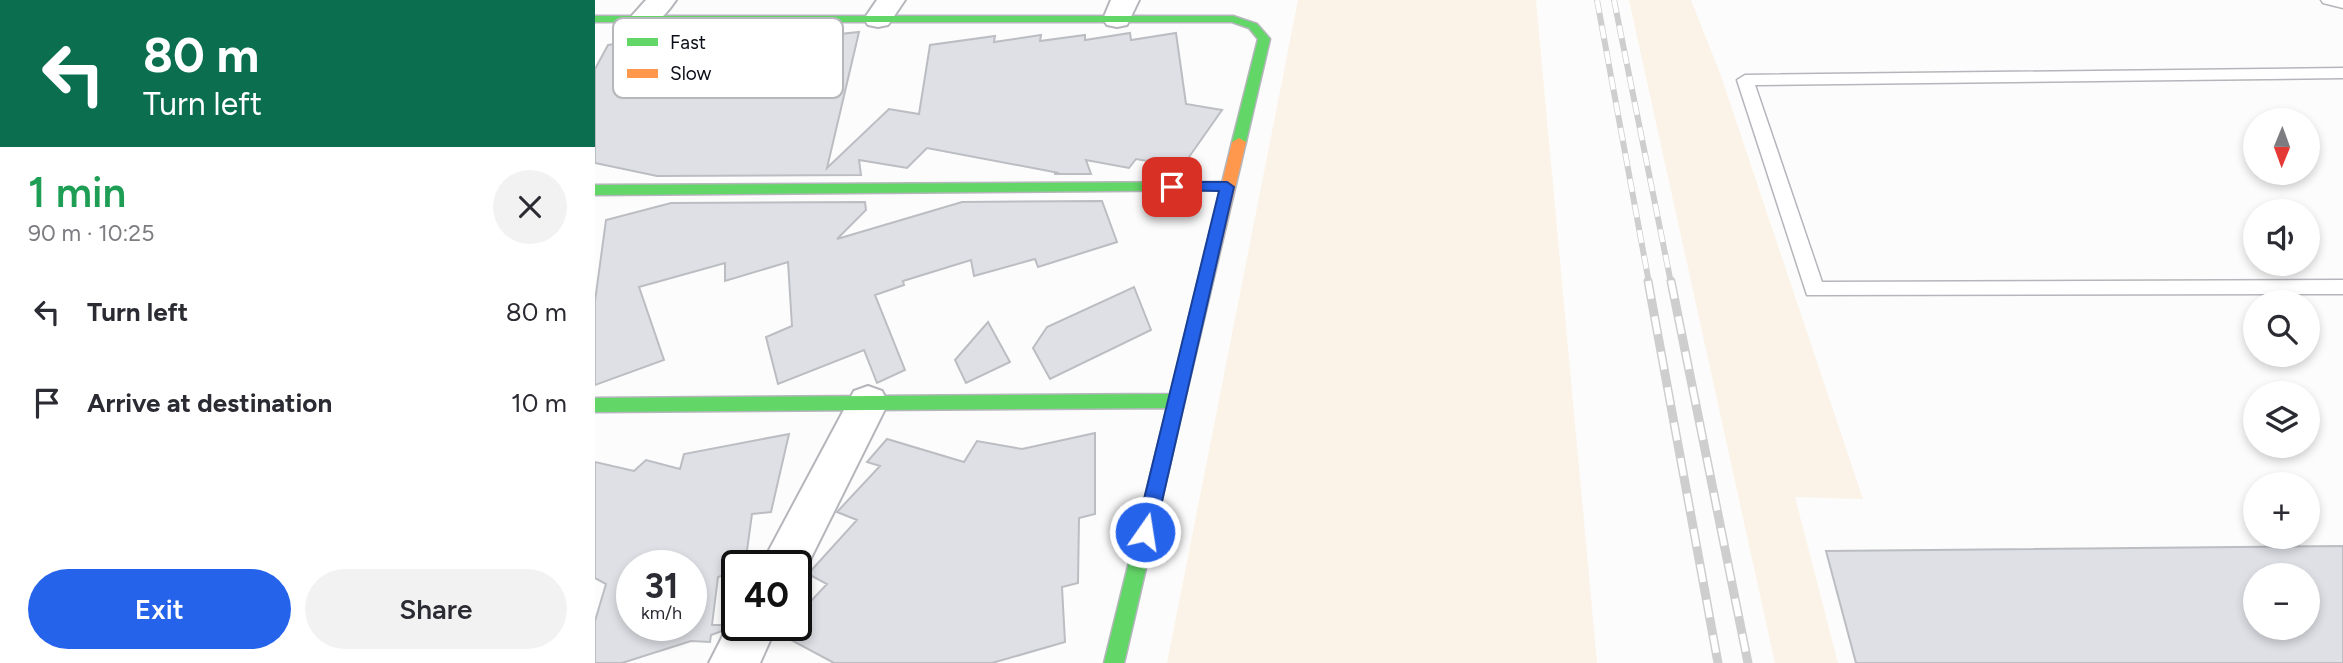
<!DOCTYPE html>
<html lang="en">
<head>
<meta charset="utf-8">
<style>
  body { margin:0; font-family:Figtree,sans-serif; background:#f2f2f3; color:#2b2b33; height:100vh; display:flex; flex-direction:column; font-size:26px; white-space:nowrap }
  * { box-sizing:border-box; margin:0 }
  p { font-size:23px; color:#7c7c81 }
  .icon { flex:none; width:38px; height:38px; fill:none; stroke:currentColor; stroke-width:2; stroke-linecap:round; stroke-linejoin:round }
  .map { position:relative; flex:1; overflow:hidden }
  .side { display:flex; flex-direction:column; background:#fff; width:595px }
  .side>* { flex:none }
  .hud { background:#0b6e4f; color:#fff; overflow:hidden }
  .needle { width:46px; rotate:181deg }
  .tools { position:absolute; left:1648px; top:108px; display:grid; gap:14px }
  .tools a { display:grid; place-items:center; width:77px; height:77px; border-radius:50%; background:#fff; box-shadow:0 4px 10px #0003; font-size:35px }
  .speed { position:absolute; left:21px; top:550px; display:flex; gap:14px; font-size:35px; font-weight:700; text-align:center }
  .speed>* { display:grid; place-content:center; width:91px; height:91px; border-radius:50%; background:#fff; box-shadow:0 4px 10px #0003; line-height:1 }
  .speed small { font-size:18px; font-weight:400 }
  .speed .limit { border:4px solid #111; border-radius:10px; background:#fff; color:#111 }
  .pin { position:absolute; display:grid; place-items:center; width:60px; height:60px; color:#fff; margin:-30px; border-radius:14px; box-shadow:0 4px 10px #0006 }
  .me { position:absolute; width:77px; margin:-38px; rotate:13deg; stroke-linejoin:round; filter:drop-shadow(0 0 5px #0008) }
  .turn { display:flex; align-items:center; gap:24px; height:147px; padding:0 28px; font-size:32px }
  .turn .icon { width:91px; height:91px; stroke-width:2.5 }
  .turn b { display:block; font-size:49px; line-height:60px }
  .round { display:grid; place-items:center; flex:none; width:74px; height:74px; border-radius:37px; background:#f2f2f3 }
  .overview { display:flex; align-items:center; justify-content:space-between; height:119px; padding:0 28px }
  h1 { font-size:42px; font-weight:600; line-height:52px; color:#1e9e55 }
  .cta { display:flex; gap:14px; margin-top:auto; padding:14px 28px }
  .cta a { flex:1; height:80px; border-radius:42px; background:#2563eb; color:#fff; font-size:28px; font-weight:600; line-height:80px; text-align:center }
  .cta a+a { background:#f2f2f3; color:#2b2b33 }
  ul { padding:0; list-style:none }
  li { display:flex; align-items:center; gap:21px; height:91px; padding:0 28px }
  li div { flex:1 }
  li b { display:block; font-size:26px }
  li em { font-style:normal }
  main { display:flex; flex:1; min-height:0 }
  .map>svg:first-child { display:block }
  .green { fill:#fbf3e7 }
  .building { fill:#dee0e6; stroke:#bbbdc2; stroke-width:2; fill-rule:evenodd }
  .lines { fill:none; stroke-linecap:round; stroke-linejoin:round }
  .lane-casing { stroke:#b4b6bb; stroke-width:3 }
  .street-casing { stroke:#b4b6bb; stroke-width:4 }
  .fast-casing { stroke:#b4b6bb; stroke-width:3 }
  .slow-casing { stroke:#b4b6bb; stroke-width:3 }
  .lane { fill:#fff; fill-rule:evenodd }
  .street { fill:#fff; fill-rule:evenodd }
  .fast { fill:#63d668; fill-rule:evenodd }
  .slow { fill:#ff974d; fill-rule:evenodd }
  .rail-far1-casing { stroke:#cececf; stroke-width:6 }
  .rail-casing { stroke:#cececf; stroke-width:9 }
  .rail-far1 { stroke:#fff; stroke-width:4.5; stroke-dasharray:13; stroke-linecap:butt }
  .rail { stroke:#fff; stroke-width:6; stroke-dasharray:18; stroke-linecap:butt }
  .route { fill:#2563eb; stroke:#184099; stroke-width:2 }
  .key { fill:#fff; stroke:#b6b7ba; stroke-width:2 }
  .key-label { font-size:19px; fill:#0b0e18 }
</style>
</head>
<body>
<main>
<section class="side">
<div class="hud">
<div class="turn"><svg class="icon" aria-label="left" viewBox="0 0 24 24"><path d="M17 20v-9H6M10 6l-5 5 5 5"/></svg><div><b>80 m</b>Turn left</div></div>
</div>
<div class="overview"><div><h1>1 min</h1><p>90 m · 10:25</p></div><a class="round"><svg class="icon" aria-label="close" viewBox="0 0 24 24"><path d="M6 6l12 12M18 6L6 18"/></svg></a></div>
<ul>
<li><svg class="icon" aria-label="left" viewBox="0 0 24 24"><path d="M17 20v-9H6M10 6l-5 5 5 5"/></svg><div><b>Turn left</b></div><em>80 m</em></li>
<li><svg class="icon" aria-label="arrive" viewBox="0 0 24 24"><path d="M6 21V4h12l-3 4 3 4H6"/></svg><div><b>Arrive at destination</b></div><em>10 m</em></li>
</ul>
<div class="cta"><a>Exit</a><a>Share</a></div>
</section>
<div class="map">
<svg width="1748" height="663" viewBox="0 0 1748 663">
  <rect width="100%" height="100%" fill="#fcfcfc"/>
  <path class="green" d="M703 0H941L1002 663H572Z
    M1034 0H1096L1125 73 1268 499 1200 497 1243 663H1180Z"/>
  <path class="building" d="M264 32 232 168 294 109 324 114 335 45 400 36 399 42 446 35 445 41 490 35V40L535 33 536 40 581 33 591 104 627 110 587 167 541 159 534 168 491 160 496 174H459L464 173 332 148 312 168 264 160 266 175 62 176 0 163V69L13 45 85 35 81 44 172 36 170 42Z
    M507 201 522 242 443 267 440 259 379 276 376 260 308 281 309 285 280 295 310 370 282 383 269 350 183 384 171 337 197 326 193 262 130 281V263L44 287 69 360 0 385V301L11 220 76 203 270 202 271 210 242 239 367 202Z
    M539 287 556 330 455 379 438 348 452 327Z
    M393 322 415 362 371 383 360 360Z
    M500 433V514L484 518 483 583 467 587 470 642 397 663H239L185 634 194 625H201V617L232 584 213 574 262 520 242 512 285 466 272 462 292 439 369 462 382 441 427 449Z
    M194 434 176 512 157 514 150 565H142V571L123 577 117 625H127V631L116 635 115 642 96 641 27 663H0V621L11 584 0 578V462L39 471 51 460 85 469 89 454ZM37 565H96V625H37Z
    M1748 546V663H1261L1231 551ZM1661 576H1713V628H1661Z"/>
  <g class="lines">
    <g class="lane-casing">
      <path id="lane" d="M1726 0H1748V8L1728 3Z
        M1748 68V78L1160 85 1227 282 1748 280V294L1212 295 1142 80 1150 75Z"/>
    </g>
    <g class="street-casing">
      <path id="street" d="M51 0H81C70 16 58 30 38 25L34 19Z
        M282 0H310L293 25 283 27 273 25 269 19Z
        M516 0H544L532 25 522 27 512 25 508 19Z
        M273 386 287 391 293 403 205 580 201 582V565H166L259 391Z
        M142 608V625H182L165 663H114Z"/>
    </g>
    <g class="fast-casing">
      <path id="fast" d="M0 16H638L662 24 675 39 651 142 644 146 637 142 663 39 654 28 637 22H0Z
        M632 182 637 184 639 187 637 190 0 195V185Z
        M584 384 590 386 592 391 529 663H509L572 408 0 412V398L575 394 578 386Z"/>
    </g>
    <g class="slow-casing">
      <path id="slow" d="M644 138 651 142 592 391 590 396H578L576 391 637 142Z"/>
    </g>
    <use href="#lane" class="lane"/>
    <use href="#street" class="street"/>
    <use href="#fast" class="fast"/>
    <use href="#slow" class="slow"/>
    <g class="rail-far1-casing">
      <path id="rail-far1" d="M1002 0 1054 283
        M1019 0 1076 283"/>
    </g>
    <g class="rail-casing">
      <path id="rail" d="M1053 281 1123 663
        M1076 281 1153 663"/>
    </g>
    <use href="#rail-far1" class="rail-far1"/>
    <use href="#rail" class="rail"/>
  </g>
  <path class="route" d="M577 182H632L639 187 560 532 557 538 550 540 544 538 541 532 624 191 572 190 570 187Z"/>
  <rect x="18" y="18" width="230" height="80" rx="10" class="key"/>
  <rect x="32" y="38" width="31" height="8" fill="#63d668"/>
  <rect x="32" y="69" width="31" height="9" fill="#ff974d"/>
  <g class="key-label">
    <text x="75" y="49">Fast</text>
    <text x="75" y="80">Slow</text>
  </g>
</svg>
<div class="tools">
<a><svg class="needle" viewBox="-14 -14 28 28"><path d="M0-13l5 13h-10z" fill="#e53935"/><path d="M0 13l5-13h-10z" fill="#7c7c81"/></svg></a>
<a><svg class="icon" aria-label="sound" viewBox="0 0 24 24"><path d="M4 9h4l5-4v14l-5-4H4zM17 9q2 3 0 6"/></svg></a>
<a><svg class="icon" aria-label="search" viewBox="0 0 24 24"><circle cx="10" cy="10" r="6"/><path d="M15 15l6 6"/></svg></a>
<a><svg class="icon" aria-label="layers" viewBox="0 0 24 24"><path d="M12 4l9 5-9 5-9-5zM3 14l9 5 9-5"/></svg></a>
<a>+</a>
<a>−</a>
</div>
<div class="speed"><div>31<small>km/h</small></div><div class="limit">40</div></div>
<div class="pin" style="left:577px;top:187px;background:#d93025"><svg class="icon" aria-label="arrive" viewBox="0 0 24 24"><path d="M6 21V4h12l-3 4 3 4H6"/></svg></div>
<svg class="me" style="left:550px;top:532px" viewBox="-20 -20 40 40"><circle r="17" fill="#2563eb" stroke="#fff" stroke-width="3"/><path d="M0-11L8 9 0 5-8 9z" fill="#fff"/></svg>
</div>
</main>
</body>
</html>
